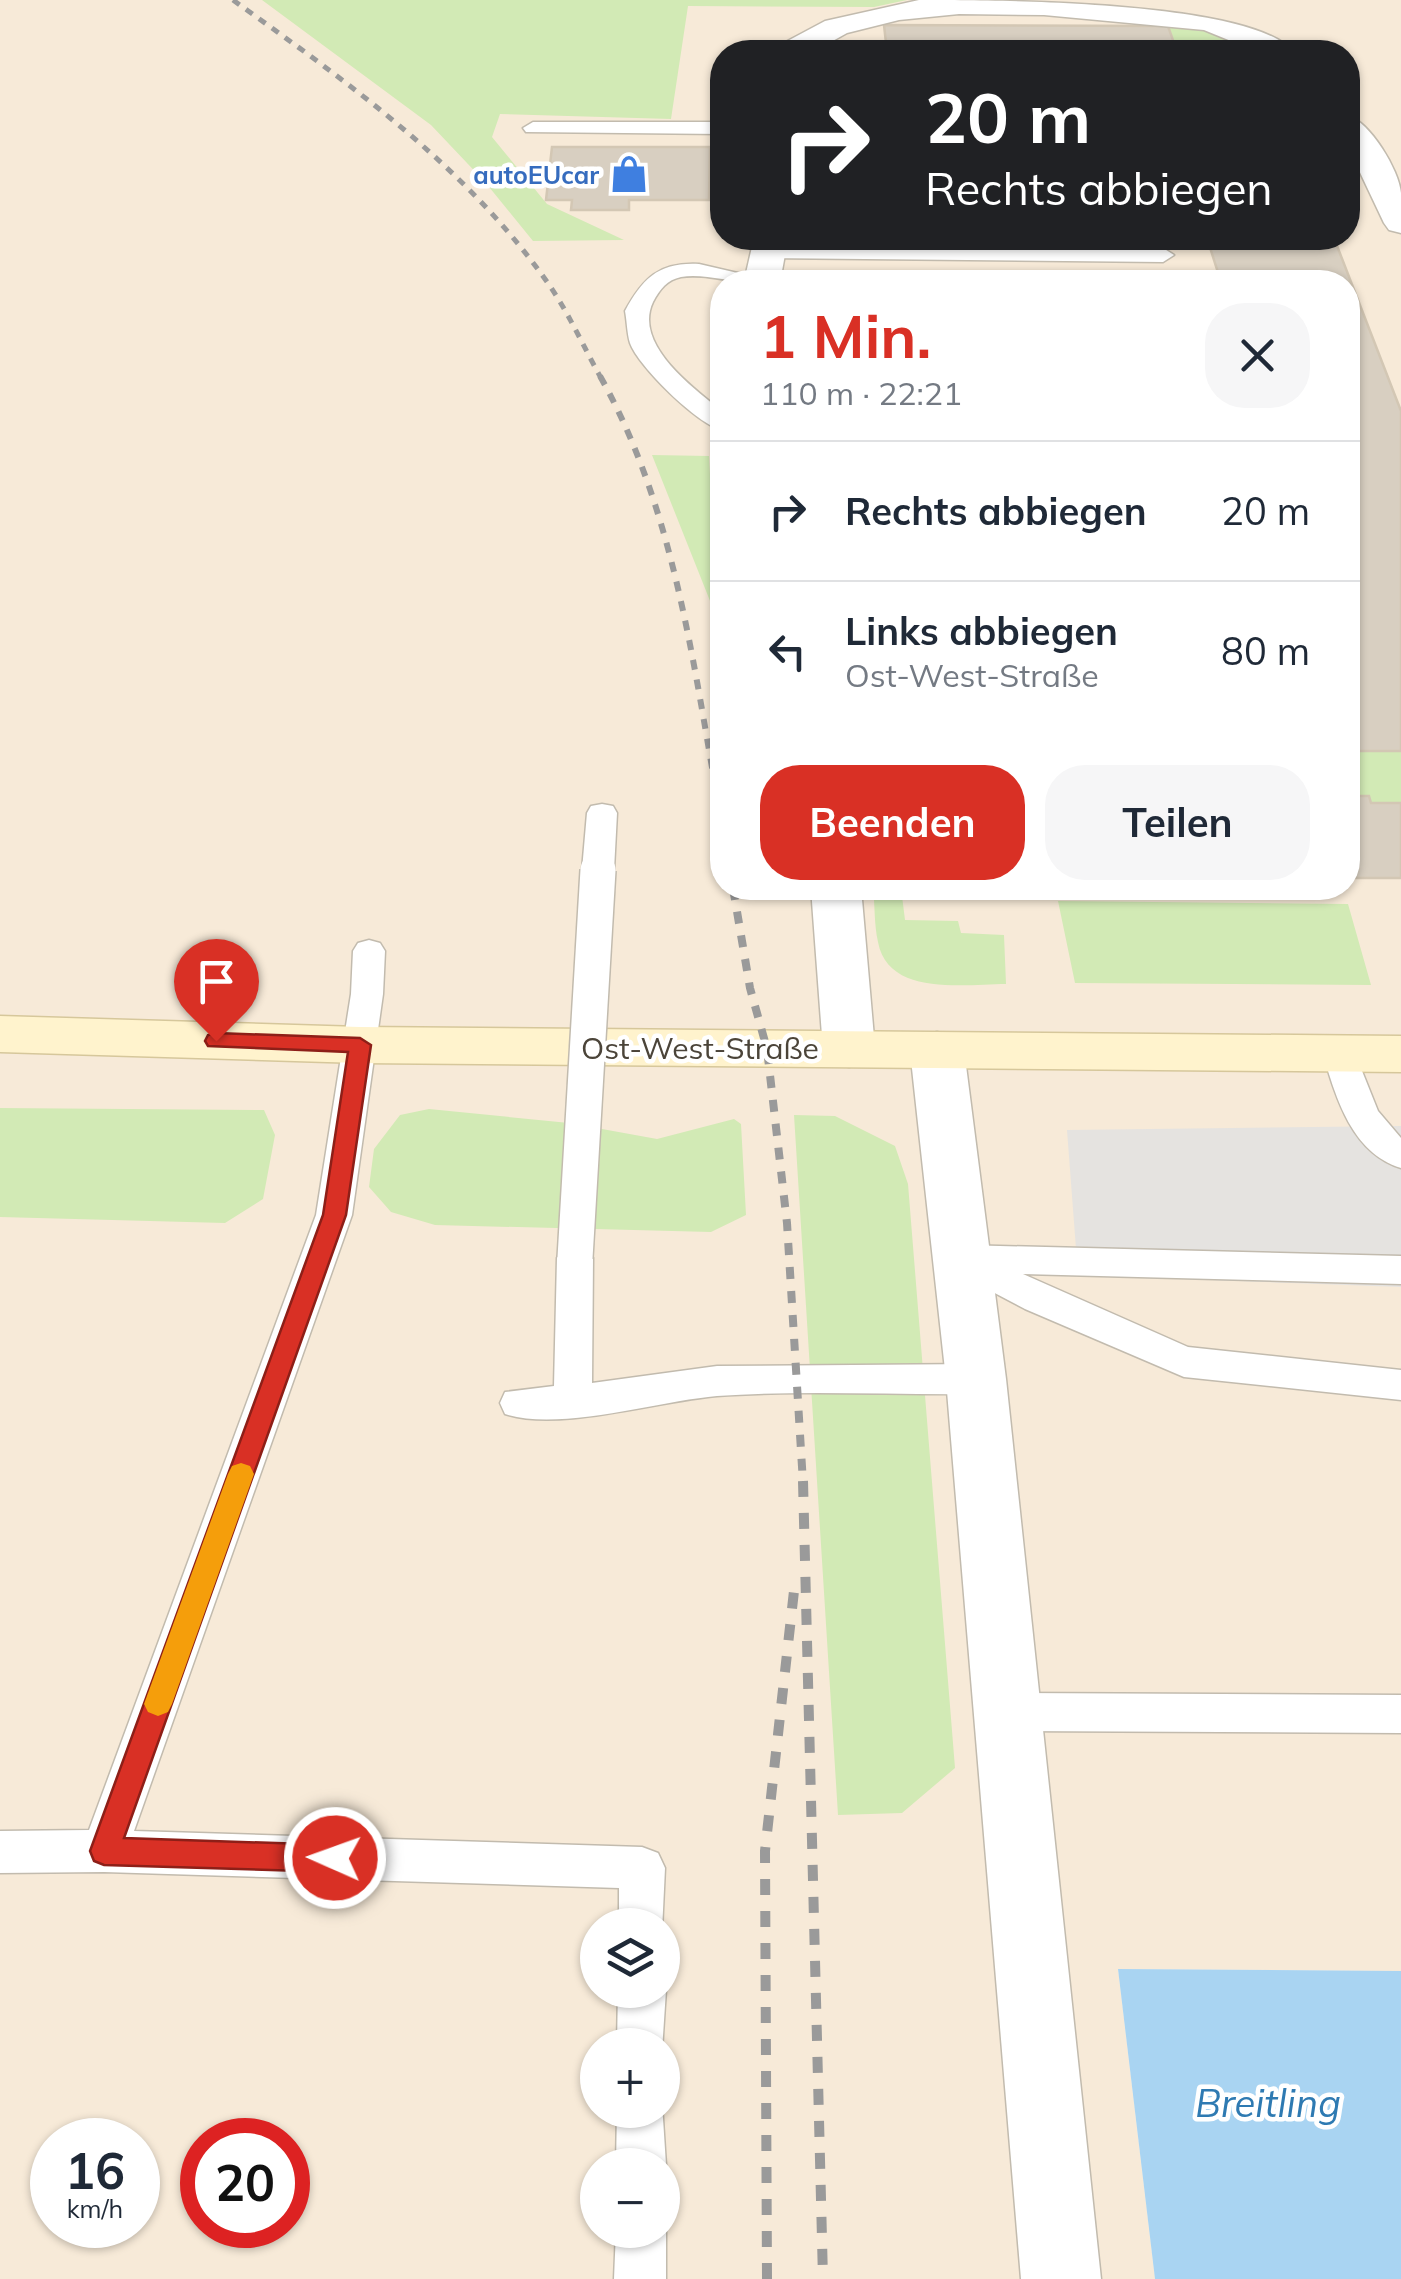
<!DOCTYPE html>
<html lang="de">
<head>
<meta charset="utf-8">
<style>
  body { margin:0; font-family:Mulish,sans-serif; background:#f6f6f7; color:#1f2937; height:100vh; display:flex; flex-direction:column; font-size:38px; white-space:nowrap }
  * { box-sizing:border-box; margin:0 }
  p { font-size:32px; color:#747a83 }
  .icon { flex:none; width:55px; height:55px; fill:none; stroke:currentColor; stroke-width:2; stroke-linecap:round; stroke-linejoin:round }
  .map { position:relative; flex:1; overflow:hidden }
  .sheet { position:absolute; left:710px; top:270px; width:650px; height:630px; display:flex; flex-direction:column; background:#fff; border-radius:40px; box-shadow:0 2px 8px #0004 }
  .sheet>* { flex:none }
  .top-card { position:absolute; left:710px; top:40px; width:650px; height:210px; border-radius:40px; box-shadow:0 2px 8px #0004; background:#202124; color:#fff; overflow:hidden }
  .controls { position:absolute; left:580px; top:1908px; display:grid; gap:20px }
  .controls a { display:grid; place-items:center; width:100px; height:100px; border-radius:50%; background:#fff; box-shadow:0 2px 8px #0004; font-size:50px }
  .speed { position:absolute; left:30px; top:2118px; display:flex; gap:20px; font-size:50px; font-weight:700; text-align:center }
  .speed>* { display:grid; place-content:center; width:130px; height:130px; border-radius:50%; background:#fff; box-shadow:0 2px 8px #0004; line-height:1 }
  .speed small { font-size:25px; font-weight:400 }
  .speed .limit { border:15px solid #d22; background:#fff; color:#111 }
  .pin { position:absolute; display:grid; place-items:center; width:85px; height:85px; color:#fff; margin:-102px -42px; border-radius:50% 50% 50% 0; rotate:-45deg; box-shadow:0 0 10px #0007 }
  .pin .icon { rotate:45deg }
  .me { position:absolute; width:110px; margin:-55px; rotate:272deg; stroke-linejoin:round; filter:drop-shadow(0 0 8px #0008) }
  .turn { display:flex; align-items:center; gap:35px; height:210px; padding:0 50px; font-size:45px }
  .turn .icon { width:130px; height:130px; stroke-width:2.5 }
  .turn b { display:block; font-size:70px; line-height:85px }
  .round { display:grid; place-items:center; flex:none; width:105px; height:105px; border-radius:40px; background:#f6f6f7 }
  .summary { display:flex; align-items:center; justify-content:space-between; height:170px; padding:0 50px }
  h1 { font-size:60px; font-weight:700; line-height:75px; color:#d93025 }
  .button { display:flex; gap:20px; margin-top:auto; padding:20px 50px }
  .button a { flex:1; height:115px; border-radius:40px; background:#d93025; color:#fff; font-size:40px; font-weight:700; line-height:115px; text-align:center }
  .button a+a { background:#f6f6f7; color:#1f2937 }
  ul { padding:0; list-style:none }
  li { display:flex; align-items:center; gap:30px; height:140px; padding:0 50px; border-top:2px solid #e0e1e3 }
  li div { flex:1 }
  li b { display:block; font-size:38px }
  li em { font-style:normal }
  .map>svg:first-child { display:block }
  .commercial { fill:#f7ead8; fill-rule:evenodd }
  .green { fill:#d2eab5 }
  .parking { fill:#e5e3e0 }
  .water { fill:#a9d4f2 }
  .building { fill:#d8cfc1; stroke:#d3c7b4; stroke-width:2.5 }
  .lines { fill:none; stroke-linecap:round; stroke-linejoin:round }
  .lane-casing { stroke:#c2bbae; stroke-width:3 }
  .street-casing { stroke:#c2bbae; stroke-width:3 }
  .secondary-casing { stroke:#d6c79b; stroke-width:3 }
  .lane { fill:#fff; fill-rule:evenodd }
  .street { fill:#fff; fill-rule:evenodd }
  .secondary { fill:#fff3cd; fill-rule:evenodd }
  .rail-far3 { stroke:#9a9a9a; stroke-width:5; stroke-dasharray:8 8; stroke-linecap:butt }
  .rail-far2 { stroke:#9a9a9a; stroke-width:6; stroke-dasharray:10 10; stroke-linecap:butt }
  .rail-far1 { stroke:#9a9a9a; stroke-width:8; stroke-dasharray:12 12; stroke-linecap:butt }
  .rail { stroke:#9a9a9a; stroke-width:10; stroke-dasharray:16 16; stroke-linecap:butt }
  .lane-bridge-casing { stroke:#c2bbae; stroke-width:38; stroke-linecap:butt }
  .lane-bridge { stroke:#fff; stroke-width:35 }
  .route { fill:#d93025; stroke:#8d1f18; stroke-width:2.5 }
  .slow { fill:#f59e0b }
  .labels { text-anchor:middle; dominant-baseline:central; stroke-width:9; stroke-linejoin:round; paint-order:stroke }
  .far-shop-label { font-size:25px; font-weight:bold; fill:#366cbe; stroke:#fff; text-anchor:end }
  .street-label { font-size:30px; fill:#4b4439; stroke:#fff }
  .near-water-label { font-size:38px; font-style:italic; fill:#2e7ab2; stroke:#fff }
</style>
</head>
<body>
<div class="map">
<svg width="1401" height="2279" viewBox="0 0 1401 2279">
  <rect width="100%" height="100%" fill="#f6f3ec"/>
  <path class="commercial" d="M0 0H1401V1971L1118 1969 1155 2279H0ZM722 52H1348V238H722ZM722 282H1348V888H722ZM598 1925H662V1990H598ZM598 2045H662V2110H598ZM52 2140H138V2225H52ZM202 2140H288V2225H202ZM598 2165H662V2230H598Z"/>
  <path class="green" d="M262 0H907L874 7 688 6 671 119 500 114 492 137 547 204 624 240 533 241 485 182 431 125Z
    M1168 26 1217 29 1245 52H1177Z
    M652 455 709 456 718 621Z
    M1348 751H1401V803H1371L1369 796H1348Z
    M873 888H901L905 920 958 921 961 933 1004 935 1006 984C965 984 888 997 878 942 874 925 875 905 873 888Z
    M1058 901 1348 904 1371 985 1075 983Z
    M0 1108 264 1110 275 1135 263 1199 225 1223 0 1217Z
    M429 1109 569 1123 657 1139 734 1119 741 1124 746 1215 711 1232 435 1225 391 1212 369 1187 374 1149 400 1115Z
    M794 1115 835 1116 895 1146 908 1184 955 1768 902 1813 838 1815Z"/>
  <path class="parking" d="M1401 1126V1287L1078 1275 1067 1130Z"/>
  <path class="water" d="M1118 1969 1401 1971V2279H1155Z"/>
  <path class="building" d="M884 25 1168 26 1177 52H887Z
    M552 147H710L709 200H629V210H571L572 200H546Z
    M1207 238H1334L1401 411V751H1348V282H1221Z
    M1348 796H1369L1371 803H1401V878H1348Z"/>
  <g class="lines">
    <g class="lane-casing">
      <path id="lane" d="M533 122H722V134L526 132 523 128Z
        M771 246 1163 248 1174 255 1163 262 763 258 760 253Z
        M699 264 755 277 758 282C733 284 706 273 681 277 667 280 660 289 653 302 633 344 693 388 722 411V430C698 425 638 366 630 343 627 334 627 321 625 311 643 278 659 262 699 264Z
        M602 804 613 806 617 813 614 870 609 877H587L582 870 587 813 591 806Z
        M369 940 380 943 385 951 383 994 352 1215 134 1831 642 1847 658 1853 665 1868 662 1931V1925H619V1888L104 1872 0 1873V1831L89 1830 316 1215 351 994 353 951 358 943Z
        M1340 1042 1352 1046 1378 1111 1401 1138V1168C1352 1153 1336 1098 1323 1054L1328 1046Z
        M575 1244 588 1248 593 1258 592 1383 717 1366 976 1364 990 1368 995 1379 990 1390 976 1394C890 1395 802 1390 717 1396 658 1401 559 1432 505 1414L500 1403 505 1392 554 1386 557 1258 562 1248Z
        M962 1245 1401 1256V1284L1023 1274 1188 1347 1401 1370V1400L1184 1377 1025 1309 949 1269 944 1259 949 1249Z
        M1007 1693 1401 1695V1733L1007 1731 992 1726 985 1712 992 1698Z
        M662 1983 666 1990 662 2051V2045H617L618 1990H662Z
        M662 2103 666 2165 662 2173V2165H616L617 2110H662Z
        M662 2221 666 2230V2279H614L616 2230H662Z"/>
    </g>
    <g class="street-casing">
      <path id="street" d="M919 0C993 0 1251 0 1294 52H1258L1204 30 1044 15 959 14 899 20 847 33 813 52H776L780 45 825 21Z
        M1348 116C1370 122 1399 170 1401 193 1401 206 1401 220 1401 233L1389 230 1384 223 1348 147Z
        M754 238H788L780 282H744Z
        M811 888H861L875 1049 868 1062 849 1067 830 1062 823 1049Z
        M937 1032 956 1037 964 1050 1006 1379 1101 2279H1021L946 1379 910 1050 918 1037Z"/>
    </g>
    <g class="secondary-casing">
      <path id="secondary" d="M0 1016 360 1027 1401 1036V1072L360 1063 0 1052Z"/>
    </g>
    <use href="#lane" class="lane"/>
    <use href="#street" class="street"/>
    <use href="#secondary" class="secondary"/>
    <path class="rail-far3" d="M233 0C347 82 462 163 545 279 567 309 583 346 601 378"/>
    <path class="rail-far2" d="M600 376C677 513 694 672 722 824"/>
    <path class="rail-far1" d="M733 888 750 988 767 1049 787 1223 803 1483"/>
    <path class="rail" d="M803 1481 823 2279
      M767 2279 765 1851 795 1582"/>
    <g class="lane-bridge-casing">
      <path id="lane-bridge" d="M575 1258 598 870"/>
    </g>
    <use href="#lane-bridge" class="lane-bridge"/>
  </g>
  <path class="route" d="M216 1033 360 1038 371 1045 346 1215 124 1838 335 1845 345 1849 349 1858 345 1868 335 1872 104 1865 94 1861 90 1851 323 1215 348 1052 208 1046 205 1041 208 1035Z"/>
  <path class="slow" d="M241 1463 250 1466 254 1474 172 1704 168 1712 158 1716 148 1712 144 1704 228 1474 232 1466Z"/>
  <defs>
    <g id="shop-bare" transform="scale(3)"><path d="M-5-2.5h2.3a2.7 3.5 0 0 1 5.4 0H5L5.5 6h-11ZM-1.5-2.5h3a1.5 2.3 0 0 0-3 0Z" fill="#3f7fe0" stroke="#fff" stroke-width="2.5" paint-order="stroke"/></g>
  </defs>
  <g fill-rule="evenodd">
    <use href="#shop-bare" x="629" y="174"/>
  </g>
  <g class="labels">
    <g class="far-shop-label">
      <text x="599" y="174">autoEUcar</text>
    </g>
    <g class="street-label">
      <text x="700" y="1048">Ost-West-Straße</text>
    </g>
    <g class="near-water-label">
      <text x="1268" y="2103">Breitling</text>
    </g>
  </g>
</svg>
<div class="controls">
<a><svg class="icon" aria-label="layers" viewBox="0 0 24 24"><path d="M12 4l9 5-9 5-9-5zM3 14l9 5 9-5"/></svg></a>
<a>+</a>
<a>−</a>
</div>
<div class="speed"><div>16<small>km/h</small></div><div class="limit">20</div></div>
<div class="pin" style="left:216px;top:1041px;background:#d93025"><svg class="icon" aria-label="arrive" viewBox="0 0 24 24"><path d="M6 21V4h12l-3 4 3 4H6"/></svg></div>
<svg class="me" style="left:335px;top:1858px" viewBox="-20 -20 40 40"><circle r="17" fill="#d93025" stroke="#fff" stroke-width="3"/><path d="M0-11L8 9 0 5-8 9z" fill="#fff"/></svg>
<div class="top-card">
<div class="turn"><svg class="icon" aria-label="right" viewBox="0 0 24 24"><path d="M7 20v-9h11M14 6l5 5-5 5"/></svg><div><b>20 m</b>Rechts abbiegen</div></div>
</div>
<section class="sheet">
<div class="summary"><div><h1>1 Min.</h1><p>110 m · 22:21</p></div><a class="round"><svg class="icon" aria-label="close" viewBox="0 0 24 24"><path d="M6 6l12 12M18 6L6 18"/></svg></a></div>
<ul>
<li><svg class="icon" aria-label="right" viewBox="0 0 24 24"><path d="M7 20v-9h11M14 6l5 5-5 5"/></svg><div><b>Rechts abbiegen</b></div><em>20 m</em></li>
<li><svg class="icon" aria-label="left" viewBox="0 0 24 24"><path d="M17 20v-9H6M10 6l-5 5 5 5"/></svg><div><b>Links abbiegen</b><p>Ost-West-Straße</p></div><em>80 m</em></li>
</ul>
<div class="button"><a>Beenden</a><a>Teilen</a></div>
</section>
</div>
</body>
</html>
